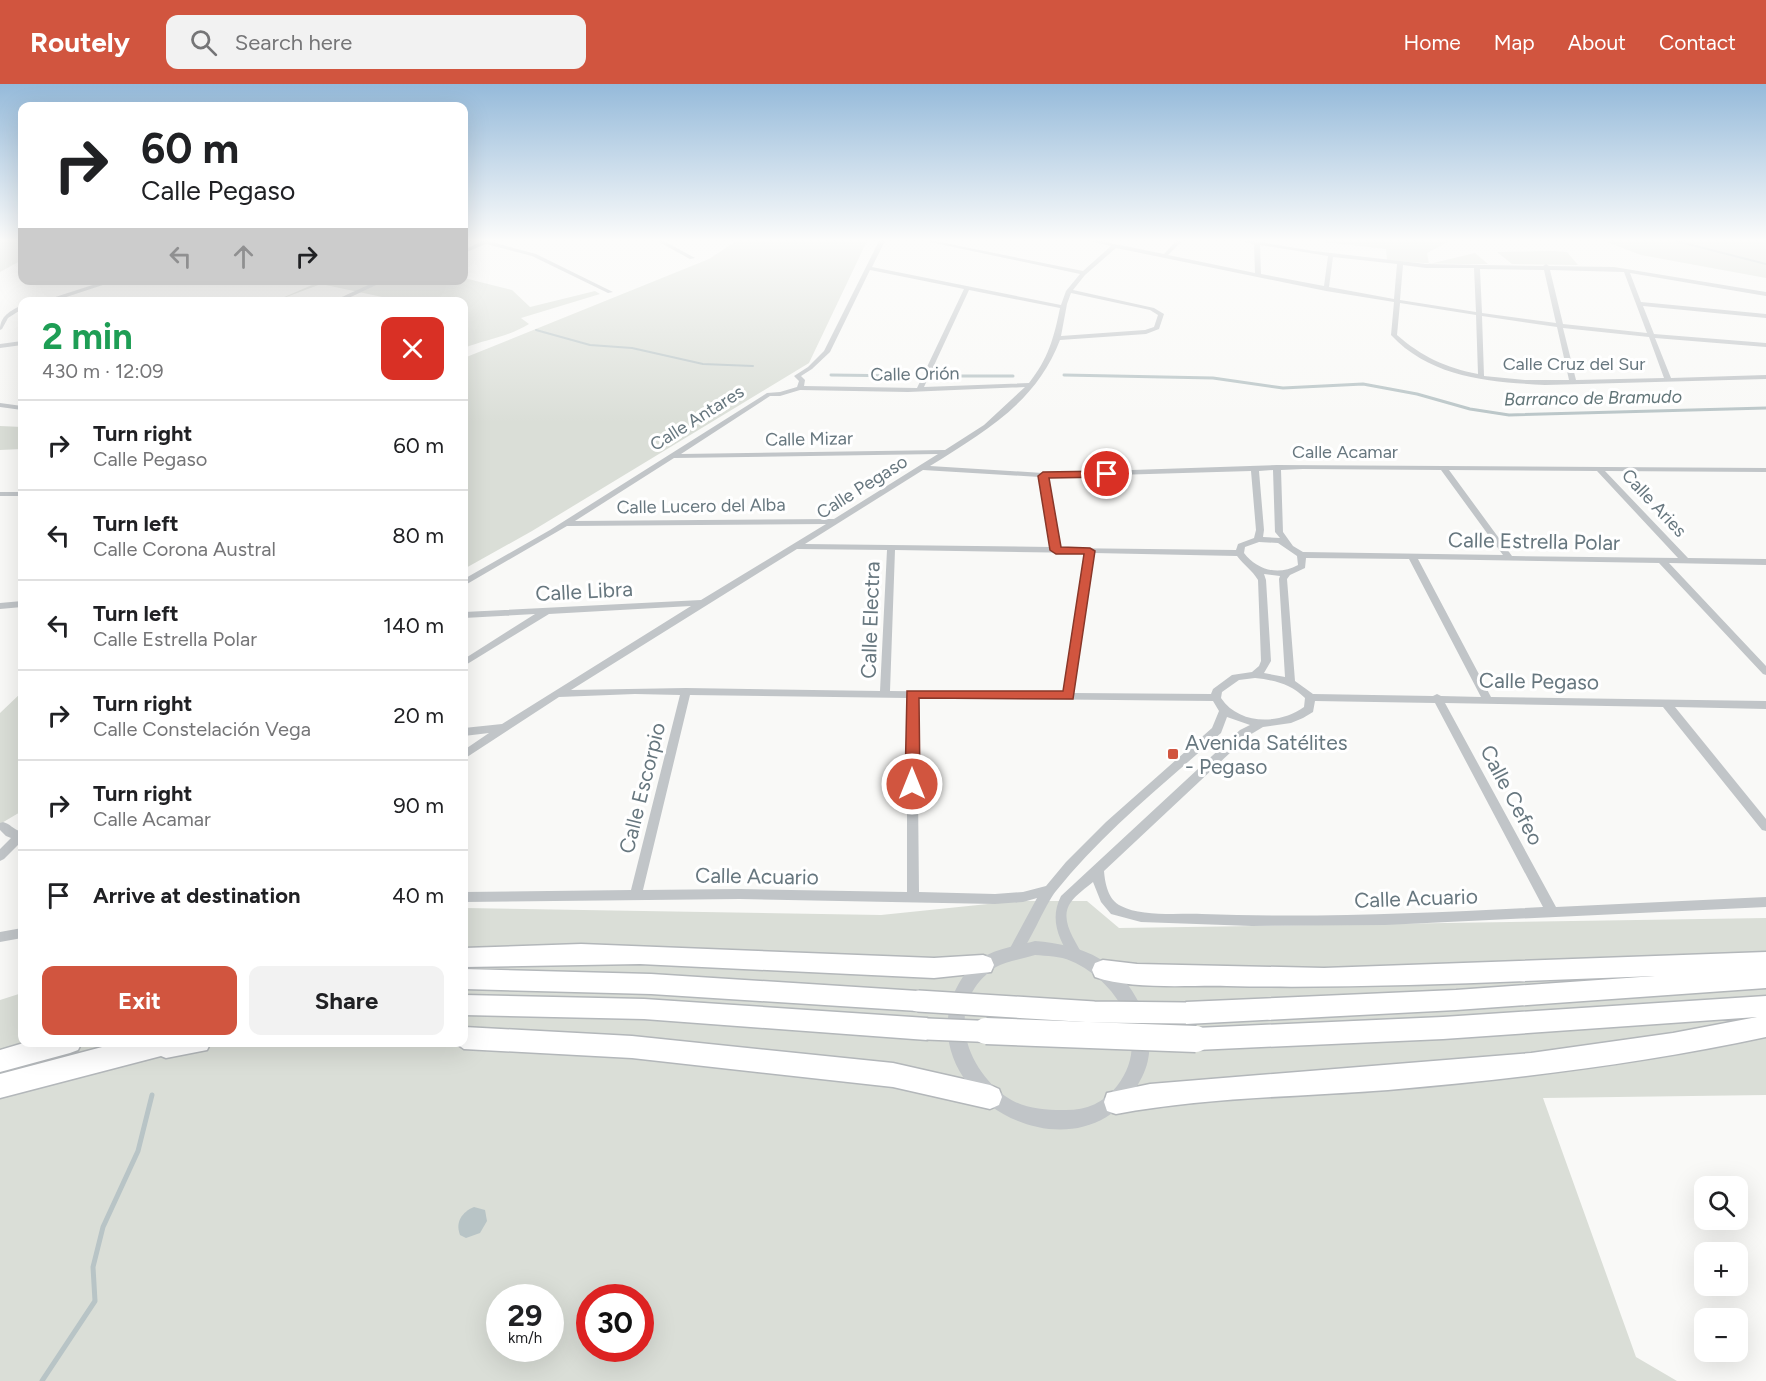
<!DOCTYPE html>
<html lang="en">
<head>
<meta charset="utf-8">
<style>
  body { margin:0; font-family:Figtree,sans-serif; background:#f2f2f2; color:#202124; height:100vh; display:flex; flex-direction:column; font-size:22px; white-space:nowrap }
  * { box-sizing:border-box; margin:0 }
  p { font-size:20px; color:#757577 }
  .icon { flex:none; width:33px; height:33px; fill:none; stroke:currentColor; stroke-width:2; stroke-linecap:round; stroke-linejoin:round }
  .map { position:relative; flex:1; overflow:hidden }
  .details { position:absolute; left:18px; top:213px; width:450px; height:750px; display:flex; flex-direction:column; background:#fff; border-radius:12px; box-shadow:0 6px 24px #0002 }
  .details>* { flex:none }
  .guide { position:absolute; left:18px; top:18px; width:450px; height:183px; border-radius:12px; box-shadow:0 6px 24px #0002; background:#fff; color:#202124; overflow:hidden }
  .controls { position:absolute; left:1694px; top:1092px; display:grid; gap:12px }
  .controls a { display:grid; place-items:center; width:54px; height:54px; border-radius:12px; background:#fff; box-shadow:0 6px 24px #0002; font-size:30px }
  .speed { position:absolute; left:486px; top:1200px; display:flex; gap:12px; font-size:30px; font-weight:700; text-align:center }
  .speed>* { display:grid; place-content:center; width:78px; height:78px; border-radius:50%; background:#fff; box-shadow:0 6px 24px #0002; line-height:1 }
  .speed small { font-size:15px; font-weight:400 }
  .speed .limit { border:9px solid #d22; background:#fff; color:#111 }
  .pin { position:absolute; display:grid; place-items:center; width:51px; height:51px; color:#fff; margin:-26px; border:3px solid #fff; border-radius:50%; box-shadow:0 2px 6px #0007 }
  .me { position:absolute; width:66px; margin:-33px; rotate:0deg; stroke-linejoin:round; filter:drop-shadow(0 0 4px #0008) }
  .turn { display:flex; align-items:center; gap:21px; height:126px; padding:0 24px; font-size:27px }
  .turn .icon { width:78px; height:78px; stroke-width:2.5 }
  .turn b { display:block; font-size:42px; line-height:51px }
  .lanes { display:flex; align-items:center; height:57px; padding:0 24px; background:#0003; justify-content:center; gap:30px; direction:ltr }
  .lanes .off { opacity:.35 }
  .round { display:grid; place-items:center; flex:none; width:63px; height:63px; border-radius:12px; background:#f2f2f2 }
  .overview { display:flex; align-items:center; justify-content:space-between; height:102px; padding:0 24px }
  h1 { font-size:36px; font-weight:700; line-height:45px; color:#1e9e55 }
  .cta { display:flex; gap:12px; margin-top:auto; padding:12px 24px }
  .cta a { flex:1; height:69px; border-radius:12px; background:#d1553f; color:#fff; font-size:24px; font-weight:700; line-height:69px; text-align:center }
  .cta a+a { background:#f2f2f2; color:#202124 }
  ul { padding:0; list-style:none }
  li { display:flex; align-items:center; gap:18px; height:90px; padding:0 24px; border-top:2px solid #e0e0e0 }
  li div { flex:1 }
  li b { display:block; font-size:22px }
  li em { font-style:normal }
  header { display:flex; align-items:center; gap:36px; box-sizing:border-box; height:84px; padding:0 30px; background:#d1553f; color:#fff }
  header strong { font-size:28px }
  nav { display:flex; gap:33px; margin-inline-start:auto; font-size:21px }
  .search { width:420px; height:54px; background:#f2f2f2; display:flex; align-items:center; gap:15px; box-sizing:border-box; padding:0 21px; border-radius:12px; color:#757577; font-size:22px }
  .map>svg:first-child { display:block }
  .green { fill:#daded7; fill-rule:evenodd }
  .water { fill:#b8c4c6 }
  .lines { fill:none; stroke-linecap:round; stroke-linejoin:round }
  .stream-far2 { stroke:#b8c4c6; stroke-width:2 }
  .stream-far1 { stroke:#b8c4c6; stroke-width:3 }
  .stream { stroke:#b8c4c6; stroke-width:5 }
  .trunk-casing { stroke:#b3b7ba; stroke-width:3 }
  .minor { fill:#c1c5c8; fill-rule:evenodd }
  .tertiary { fill:#c1c5c8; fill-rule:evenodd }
  .trunk { fill:#fff; fill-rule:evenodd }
  .trunk-bridge-far1-casing { stroke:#b3b7ba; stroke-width:24; stroke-linecap:butt }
  .trunk-bridge-casing { stroke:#b3b7ba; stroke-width:29; stroke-linecap:butt }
  .trunk-bridge-far1 { stroke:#fff; stroke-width:21 }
  .trunk-bridge { stroke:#fff; stroke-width:26 }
  .route { fill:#d1553f; stroke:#883729; stroke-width:1.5 }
  .poi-dot { fill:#d1553f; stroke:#fff; stroke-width:2 }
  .labels { text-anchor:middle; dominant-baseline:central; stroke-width:6; stroke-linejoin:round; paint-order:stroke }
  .far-street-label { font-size:18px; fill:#67777f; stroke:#fff }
  .far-water-label { font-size:18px; font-style:italic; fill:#627578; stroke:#fff }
  .street-label { font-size:21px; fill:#67777f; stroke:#fff }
  .poi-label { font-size:21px; fill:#67777f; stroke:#fff; text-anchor:start }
</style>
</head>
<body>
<header>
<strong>Routely</strong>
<div class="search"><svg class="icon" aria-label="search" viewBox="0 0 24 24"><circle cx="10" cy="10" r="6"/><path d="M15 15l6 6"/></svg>Search here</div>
<nav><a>Home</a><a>Map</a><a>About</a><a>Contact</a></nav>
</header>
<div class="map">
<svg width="1766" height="1297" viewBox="0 0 1766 1297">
  <rect width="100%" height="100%" fill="#f9f9f7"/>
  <path class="green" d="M0 157H22V176L0 188Z
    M736 157H867L809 279 532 447 464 485V274L709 175Z
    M1314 157H1450L1427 169 1429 180 1475 169 1488 180C1454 180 1421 180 1387 176L1386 165Z
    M1604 157H1766V194L1641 171Z
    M1552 167 1567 168 1578 181 1512 180 1497 168Z
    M464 194 512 206 530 223 595 207 600 210 521 234 529 240C508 253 486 255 464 264V218L381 217 387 214 321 200 273 218 312 201 293 196H464Z
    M0 342 22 343V365L0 366Z
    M22 608V727L0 740V629Z
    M1017 817H1087L1119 844 1766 834V1011L1543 1014 1636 1273 1677 1297H0V916L22 909V958H464V824L881 831ZM500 1214H550V1264H500ZM590 1214H640V1264H590Z"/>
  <path class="water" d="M474 1123 485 1126 487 1137 480 1149 466 1154 460 1151C455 1138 462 1128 474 1123Z"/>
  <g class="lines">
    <path class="stream-far2" d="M1676 157 1766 180
      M536 246 590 261 632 264 703 280 753 282"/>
    <path class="stream-far1" d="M831 291 907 292
      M1064 291 1213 294 1283 304 1363 300 1417 310 1470 325 1509 331 1766 324
      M951 292H1013"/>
    <path class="stream" d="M42 1297 95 1217 93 1183 103 1143 138 1067 152 1011"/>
    <g class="trunk-casing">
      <path id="trunk" d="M581 860 934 874 983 871 991 874 994 881 991 888 934 894 640 880 464 883V864Z
        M1766 868V904L1456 926 1186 940 1178 936 1174 929 1178 922 1186 918 1456 906 1655 892C1512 897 1369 905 1227 902 1187 901 1132 906 1095 893L1092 886 1095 879 1103 876 1137 880 1324 884Z
        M464 885 651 890 918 907 926 910 929 917 926 924 918 927 651 910 464 905Z
        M464 911 644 915 927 934 935 937 939 945 935 953 927 956 644 935 464 931Z
        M1766 912V953C1641 980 1515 995 1388 1006 1297 1013 1206 1013 1116 1030L1107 1027 1104 1018 1107 1009 1150 1000 1531 969 1673 949 1757 933 1443 955 1196 966 1188 963 1184 955 1188 947 1196 944 1443 933Z
        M464 943 632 952 893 979 990 1001 999 1005 1002 1013 999 1021 990 1025 893 1003 632 974 464 965 454 958H464Z
        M27 958H82L78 966 70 969 0 988V966Z
        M211 958 207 966 166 974 161 972 0 1014V990L121 958Z"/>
    </g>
    <path class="minor" d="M479 157H488L536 170 613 208 608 209 532 172 486 160 464 169V166L480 158Z
      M657 157H664L695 174 690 175Z
      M879 157H885L872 183 1061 221 1066 207 1080 190 925 157H935L1083 187 1111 162 1090 157H1100L1164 170 1176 157H1182L1168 171 1255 189 1254 160 1241 157H1253L1314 167 1426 180 1543 182 1546 180 1549 182 1614 183 1766 208V212L1630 189 1641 218 1766 230V234L1643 222 1654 250 1766 259V263L1655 254 1671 294 1766 291V295L1545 301C1490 298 1431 294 1391 251L1394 218 1326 207 1116 164 1085 191 1073 206 1154 224 1164 230 1159 245 1146 250 1060 256C1036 319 984 348 930 382L1043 389 1277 381 1766 384V388L1605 387 1688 474 1766 475V481L1669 479 1766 582V591L1763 590 1659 479 1418 475 1491 613 1766 617V625L1675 623 1766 735V747L1762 746 1663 623 1445 619 1556 823 1766 813V823L1385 841 1252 842 1141 838 1111 830 1101 818 1093 798C1086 804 1077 810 1071 818 1058 835 1076 857 1083 872L1082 876 1077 878 1072 876C1059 855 1049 836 1061 812L1240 646 1250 641 1227 633 1221 649C1165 699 1103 748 1056 807 1045 820 1028 864 1019 870 1015 873 1014 871 1010 870L1009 866 1037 814 1023 818 995 820 740 815 464 818V808L631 806 680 611 635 610 559 613 464 675V666L489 649 464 652V644L502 640 691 522 549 530 464 582V575L535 530 464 534V528L701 516 826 440 567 442 467 500 464 501V495L550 446 767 309 780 308 797 303 799 297 794 292 808 283 824 267ZM1260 161 1328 172 1324 202 1261 190ZM1333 173 1397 180 1394 215 1329 203ZM1403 181 1426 184H1474L1476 228 1400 216ZM1480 185 1544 186 1556 239 1482 229ZM870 186 964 205 917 304 804 302 805 296 801 292 812 285 830 268ZM1550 186 1624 188 1647 249 1563 240ZM969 206 1060 224C1054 254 1048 275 1029 299L924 303ZM1071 209 1150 226 1158 231 1154 243 1145 246 1061 252 1067 220ZM1400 219 1476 231 1478 290C1446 284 1421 272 1397 251ZM1482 232 1557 243 1569 296H1525L1484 292ZM1563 244 1649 253 1664 294 1576 296ZM1025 303 984 341 945 366 681 370 770 312H780L800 306 908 308ZM938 370 834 435 575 437 674 374ZM1303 385 1441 386 1503 471 1303 468 1293 462 1283 448 1281 386ZM923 386 1039 393 1051 463 805 460ZM1273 386 1275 448 1280 454 1263 453 1264 446 1259 387ZM1449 386 1597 387 1678 474 1512 472ZM1251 387 1256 446 1254 454 1238 460 1236 466 1060 464 1047 393ZM1259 458 1278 459 1297 472 1298 481C1278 492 1257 486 1244 469L1245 463ZM797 465 887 466 880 607 686 604 571 606ZM895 466 1085 469 1064 609 890 607ZM1094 469 1237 472C1244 481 1252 486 1258 496L1261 577 1259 582 1252 588 1232 591 1213 605 1211 610 1074 609ZM1306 474 1409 475 1481 613 1441 612 1437 610 1433 612 1313 610 1295 597 1287 495 1290 491 1305 484ZM1264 490 1280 492 1279 495 1285 593 1264 589 1271 577 1266 496ZM1255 594C1274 596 1291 600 1305 614L1304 623C1279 641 1239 641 1221 614L1222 608 1239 596ZM690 611 907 614V808L740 805 643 806ZM917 614 1213 617 1219 627 1212 644 1106 738 1066 778 1046 802 1023 808 995 810 919 808ZM1315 617 1435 619 1543 823C1429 829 1316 834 1202 830 1179 829 1141 833 1121 822 1108 816 1105 799 1104 787L1248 652 1263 643 1291 639 1303 634 1313 628Z
      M108 196H118L51 218H40Z
      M379 196H387L340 218H331Z
      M201 213 216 218H162L165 216Z
      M22 221V225L8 234 2 245 0 246C0 232 10 227 22 221Z
      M22 257V261L0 264V260Z
      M0 319 22 322V326L0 323Z
      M0 408H22V412H0Z
      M22 517V523L0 525V519Z
      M3 738C11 740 12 745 22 748V757L4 775 0 777V765L11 754 6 752 0 746V739Z
      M22 844V854L0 858V848Z"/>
    <path class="tertiary" d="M1035 857C1058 859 1080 863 1100 875 1137 898 1163 952 1142 993 1086 1105 915 1019 953 912 959 896 971 879 987 871 1001 864 1020 861 1035 857ZM1035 871C1047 872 1060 872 1071 877 1118 897 1153 956 1117 1002 1103 1020 1084 1027 1062 1026 1042 1026 1022 1024 1005 1012 962 980 945 917 996 883 1006 877 1023 875 1035 871Z"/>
    <use href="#trunk" class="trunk"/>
    <g class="trunk-bridge-far1-casing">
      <path id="trunk-bridge-far1" d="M918 917 1094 928 1186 929
        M927 945 1026 949"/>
    </g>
    <g class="trunk-bridge-casing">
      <path id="trunk-bridge" d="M986 947 1196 955"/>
    </g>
    <use href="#trunk-bridge-far1" class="trunk-bridge-far1"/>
    <use href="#trunk-bridge" class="trunk-bridge"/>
  </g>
  <linearGradient id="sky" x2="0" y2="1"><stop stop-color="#95bada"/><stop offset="0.46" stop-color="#fcfcfb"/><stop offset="1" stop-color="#fcfcfb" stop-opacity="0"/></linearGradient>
  <rect width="1766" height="339" fill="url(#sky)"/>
  <path class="route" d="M1107 387 1110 388V393L1049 394 1061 463 1090 464 1095 467 1073 615 919 614 920 700 912 706 907 704 905 700 907 607H1063L1084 470H1056L1050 466 1038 392 1043 388Z"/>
  <rect class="poi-dot" x="1167" y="664" width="12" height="12" rx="3"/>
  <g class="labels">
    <g class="far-street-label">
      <text x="1574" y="280">Calle Cruz del Sur</text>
      <text transform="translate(915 290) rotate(-1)">Calle Orión</text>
      <text transform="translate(697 334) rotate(-32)">Calle Antares</text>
      <text transform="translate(809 355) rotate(-1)">Calle Mizar</text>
      <text x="1345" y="368">Calle Acamar</text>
      <text transform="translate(862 403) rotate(-32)">Calle Pegaso</text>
      <text transform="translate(1654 419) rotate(47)">Calle Aries</text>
      <text transform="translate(701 422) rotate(-1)">Calle Lucero del Alba</text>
    </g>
    <g class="far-water-label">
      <text transform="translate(1593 314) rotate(-1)">Barranco de Bramudo</text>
    </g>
    <g class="street-label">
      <text transform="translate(1534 457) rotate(1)">Calle Estrella Polar</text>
      <text transform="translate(584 507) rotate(-3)">Calle Libra</text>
      <text transform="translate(870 536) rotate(-88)">Calle Electra</text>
      <text transform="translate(1539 597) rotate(1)">Calle Pegaso</text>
      <text transform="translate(642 704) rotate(-76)">Calle Escorpio</text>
      <text transform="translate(1512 711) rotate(62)">Calle Cefeo</text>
      <text transform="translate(757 792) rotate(1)">Calle Acuario</text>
      <text transform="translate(1416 814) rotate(-2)">Calle Acuario</text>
    </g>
    <g class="poi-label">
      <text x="1185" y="658">Avenida Satélites<tspan x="1185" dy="24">- Pegaso</tspan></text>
    </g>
  </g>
</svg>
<div class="controls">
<a><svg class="icon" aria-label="search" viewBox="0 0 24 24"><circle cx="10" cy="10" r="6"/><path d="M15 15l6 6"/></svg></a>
<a>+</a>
<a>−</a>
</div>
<div class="speed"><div>29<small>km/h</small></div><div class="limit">30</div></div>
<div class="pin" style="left:1107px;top:390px;background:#d93025"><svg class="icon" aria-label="arrive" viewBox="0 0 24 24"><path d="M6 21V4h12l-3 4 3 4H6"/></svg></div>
<svg class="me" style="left:912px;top:700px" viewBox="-20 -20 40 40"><circle r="17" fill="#d1553f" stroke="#fff" stroke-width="3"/><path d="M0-11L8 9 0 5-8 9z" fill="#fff"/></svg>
<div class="guide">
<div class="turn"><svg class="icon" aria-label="right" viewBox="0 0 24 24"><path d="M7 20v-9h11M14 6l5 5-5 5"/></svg><div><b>60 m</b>Calle Pegaso</div></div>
<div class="lanes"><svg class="icon off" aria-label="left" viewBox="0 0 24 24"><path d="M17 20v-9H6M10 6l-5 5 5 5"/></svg><svg class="icon off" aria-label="ahead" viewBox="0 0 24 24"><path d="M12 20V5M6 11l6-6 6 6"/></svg><svg class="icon" aria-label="right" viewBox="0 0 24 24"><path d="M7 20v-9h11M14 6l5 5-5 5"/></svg></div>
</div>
<section class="details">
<div class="overview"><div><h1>2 min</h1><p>430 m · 12:09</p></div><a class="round" style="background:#d93025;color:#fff"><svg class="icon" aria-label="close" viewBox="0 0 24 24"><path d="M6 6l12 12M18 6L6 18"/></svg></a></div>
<ul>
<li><svg class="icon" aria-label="right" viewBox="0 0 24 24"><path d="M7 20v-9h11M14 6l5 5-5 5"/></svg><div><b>Turn right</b><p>Calle Pegaso</p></div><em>60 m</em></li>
<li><svg class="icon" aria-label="left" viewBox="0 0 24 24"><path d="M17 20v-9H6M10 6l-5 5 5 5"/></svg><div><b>Turn left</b><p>Calle Corona Austral</p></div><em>80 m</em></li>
<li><svg class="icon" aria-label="left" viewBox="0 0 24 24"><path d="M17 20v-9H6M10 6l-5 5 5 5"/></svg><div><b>Turn left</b><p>Calle Estrella Polar</p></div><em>140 m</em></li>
<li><svg class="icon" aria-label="right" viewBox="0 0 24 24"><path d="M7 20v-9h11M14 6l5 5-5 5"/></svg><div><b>Turn right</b><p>Calle Constelación Vega</p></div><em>20 m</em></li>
<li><svg class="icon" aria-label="right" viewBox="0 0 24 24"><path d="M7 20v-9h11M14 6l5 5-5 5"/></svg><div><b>Turn right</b><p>Calle Acamar</p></div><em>90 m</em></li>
<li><svg class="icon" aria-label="arrive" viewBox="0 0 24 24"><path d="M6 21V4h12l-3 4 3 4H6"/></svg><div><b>Arrive at destination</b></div><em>40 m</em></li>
</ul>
<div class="cta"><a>Exit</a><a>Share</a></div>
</section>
</div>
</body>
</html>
